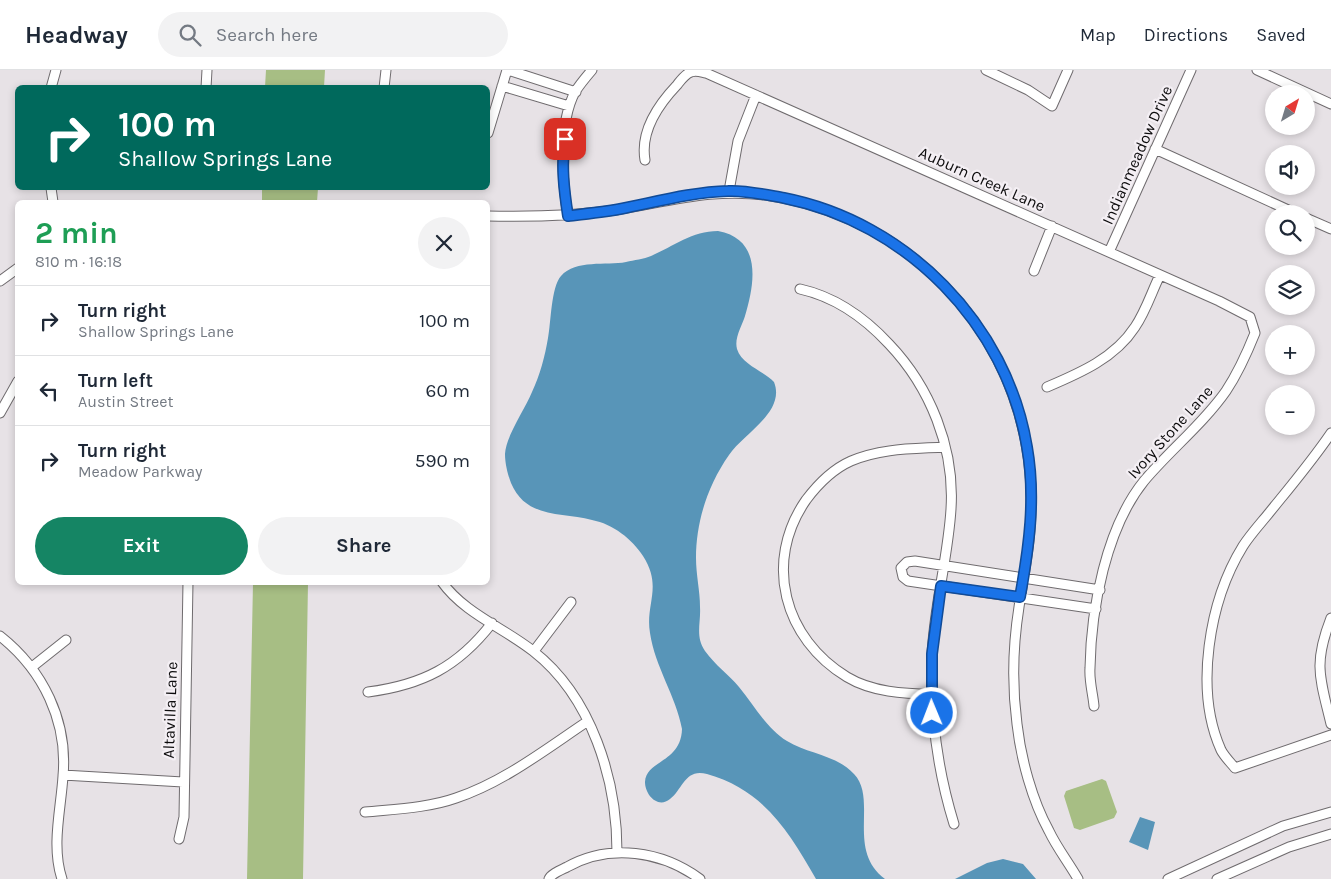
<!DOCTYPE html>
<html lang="en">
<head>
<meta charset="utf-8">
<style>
  body { margin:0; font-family:Karla,sans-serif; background:#f2f2f3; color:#1f2937; height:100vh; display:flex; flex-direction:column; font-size:19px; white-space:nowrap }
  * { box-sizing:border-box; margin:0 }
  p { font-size:16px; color:#747a83 }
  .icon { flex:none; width:28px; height:28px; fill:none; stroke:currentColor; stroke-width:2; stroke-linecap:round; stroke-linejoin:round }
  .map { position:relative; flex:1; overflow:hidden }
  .drawer { position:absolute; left:15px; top:130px; width:475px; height:385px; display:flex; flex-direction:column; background:#fff; border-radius:8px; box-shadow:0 2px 8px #0003 }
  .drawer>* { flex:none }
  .banner { position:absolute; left:15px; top:15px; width:475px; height:105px; border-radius:8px; box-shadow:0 2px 8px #0003; background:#00695c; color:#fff; overflow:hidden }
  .needle { width:32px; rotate:38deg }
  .buttons { position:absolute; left:1265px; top:15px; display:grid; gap:10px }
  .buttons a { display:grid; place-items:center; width:50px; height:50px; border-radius:50%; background:#fff; box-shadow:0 2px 8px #0003; font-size:25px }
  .pin { position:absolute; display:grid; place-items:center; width:42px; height:42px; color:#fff; margin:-21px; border-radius:10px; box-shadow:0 2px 8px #0006 }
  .me { position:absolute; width:55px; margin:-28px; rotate:359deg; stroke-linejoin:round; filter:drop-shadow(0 0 4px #0008) }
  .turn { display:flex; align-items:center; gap:18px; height:105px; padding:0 20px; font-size:22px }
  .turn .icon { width:65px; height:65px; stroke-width:2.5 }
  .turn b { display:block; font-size:35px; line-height:42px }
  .round { display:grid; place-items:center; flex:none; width:52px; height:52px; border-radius:26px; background:#f2f2f3 }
  .headline { display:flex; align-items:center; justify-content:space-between; height:85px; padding:0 20px }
  h1 { font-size:30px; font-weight:700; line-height:38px; color:#1e9e55 }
  .action { display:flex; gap:10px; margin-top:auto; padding:10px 20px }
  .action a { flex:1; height:58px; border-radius:30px; background:#158564; color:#fff; font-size:20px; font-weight:700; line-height:58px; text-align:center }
  .action a+a { background:#f2f2f3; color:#1f2937 }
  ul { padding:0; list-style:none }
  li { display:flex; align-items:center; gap:15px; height:70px; padding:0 20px; border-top:1px solid #e0e1e3 }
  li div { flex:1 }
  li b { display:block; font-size:19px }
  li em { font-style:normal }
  header { display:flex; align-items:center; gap:30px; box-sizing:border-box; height:70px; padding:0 25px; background:#fff; border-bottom:1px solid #e0e1e3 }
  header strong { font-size:24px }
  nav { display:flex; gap:28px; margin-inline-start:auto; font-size:18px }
  .search { width:350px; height:45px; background:#f2f2f3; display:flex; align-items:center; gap:12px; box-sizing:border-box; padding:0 18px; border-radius:28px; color:#747a83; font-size:19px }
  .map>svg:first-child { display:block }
  .green { fill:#a7be84 }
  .water { fill:#5895b8 }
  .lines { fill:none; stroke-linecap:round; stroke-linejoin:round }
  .minor-casing { stroke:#6f6b6e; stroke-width:11 }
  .minor { stroke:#fff; stroke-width:9 }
  .route-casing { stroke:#114b97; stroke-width:12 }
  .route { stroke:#1a73e8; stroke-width:9 }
  .labels { text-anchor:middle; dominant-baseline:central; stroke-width:4.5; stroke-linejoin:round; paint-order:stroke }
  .street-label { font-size:16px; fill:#0c0b0c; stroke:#f4eff4 }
</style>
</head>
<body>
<header>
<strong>Headway</strong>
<div class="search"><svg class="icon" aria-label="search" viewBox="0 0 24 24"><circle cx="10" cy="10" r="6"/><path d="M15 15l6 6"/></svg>Search here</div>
<nav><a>Map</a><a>Directions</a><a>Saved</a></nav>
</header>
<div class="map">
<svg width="1331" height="809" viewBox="0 0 1331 809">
  <rect width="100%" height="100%" fill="#e7e2e6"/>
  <path class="green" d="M266 0H325L324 17H265Z
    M262 118H318L317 132H262Z
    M253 513H308L303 809H247Z
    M1102 709 1106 711 1117 742 1114 748 1080 760 1074 758 1064 726 1066 721Z"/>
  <path class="water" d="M718 161C762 169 755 213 745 246 742 256 734 268 737 279 742 295 764 301 774 312 786 342 743 364 729 385 708 415 696 451 696 488 696 505 700 521 700 537 701 554 695 566 705 581 715 595 729 605 739 617 754 635 766 658 787 671 808 684 837 685 854 704 878 729 846 780 885 809H816C789 762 764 720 707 704 685 698 683 719 670 729 658 739 645 725 645 712 646 690 681 693 682 659 676 626 655 597 650 563 645 534 663 517 643 486 632 469 613 454 592 450 562 442 526 449 511 413 508 405 505 394 505 384 506 366 525 339 532 322 540 305 545 286 548 268 551 253 551 217 561 206 576 189 606 196 626 192 634 190 644 189 651 186 674 176 692 161 718 161Z
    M1140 747 1155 752 1148 780 1129 772Z
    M1003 789 1023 794 1036 809H955L987 793Z"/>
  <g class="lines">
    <g class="minor-casing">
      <path id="minor" d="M508 0 576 22
        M986 0 1028 20 1052 36 1068 0
        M1257 0 1331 34
        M502 16 569 36
        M51 18 56 0
        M206 18 207 0
        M384 18 386 0
        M488 63 507 0
        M1155 79 1297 144
        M645 90C640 61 658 35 677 15 681 10 685 4 691 2 696 0 701 2 706 3L1219 231 1250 247 1255 263C1247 283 1238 303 1226 321 1203 354 1170 380 1144 411 1106 458 1091 539 1090 598 1089 611 1093 624 1094 636
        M51 118 53 132
        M729 121 738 71 756 25
        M488 146C531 147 573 146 616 140 671 131 715 117 771 126 923 150 1035 283 1031 437 1031 471 1024 503 1019 537 1013 575 1012 616 1017 654 1021 689 1032 730 1049 761 1057 778 1069 793 1078 809
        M568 146C562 111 558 54 575 22 580 14 586 7 592 0
        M1306 148 1331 159
        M1109 182 1191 0
        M1034 201 1052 156
        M0 211 18 198
        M800 219C836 227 864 247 889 274 930 317 955 378 951 439 948 488 934 536 932 586 930 643 937 699 954 754
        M1047 317C1080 303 1115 288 1135 257 1146 241 1152 221 1160 205
        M0 343 18 311
        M1331 363C1312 391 1290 417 1269 443 1260 454 1250 465 1243 476 1209 531 1194 620 1221 680 1224 686 1230 692 1235 698L1331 665
        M442 512C464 543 504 558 533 581 592 627 617 710 617 782
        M1096 539 908 511 903 507 901 498 907 492 915 491 1100 520
        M1331 548C1313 594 1320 608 1331 654
        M0 566C43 600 68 651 63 706 61 739 51 776 62 809
        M534 581 571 532
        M32 597 66 570
        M368 622C422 615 458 597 492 553
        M932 624C904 624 872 622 847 607 784 569 763 492 806 430 818 414 833 399 851 391 882 378 913 379 945 377
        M63 705 183 712
        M365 742C395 739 428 738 456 728 504 712 546 679 588 651
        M179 769 184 747 188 512
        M549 809C551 804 561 800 567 797 610 773 662 781 700 809
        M1168 809 1283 756 1331 742
        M1217 809 1289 777 1331 764"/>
    </g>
    <use href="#minor" class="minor"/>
  </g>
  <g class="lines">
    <g class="route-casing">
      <path id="route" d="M565 69C561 95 564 120 568 146 585 144 603 142 620 139 656 132 692 122 728 121 746 120 767 125 784 128 906 152 1007 254 1027 377 1036 428 1029 477 1020 527L941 516 932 584V643"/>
    </g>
    <use href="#route" class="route"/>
  </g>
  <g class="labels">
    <g class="street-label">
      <text transform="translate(1137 85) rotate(-66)">Indianmeadow Drive</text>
      <text transform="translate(982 109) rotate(24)">Auburn Creek Lane</text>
      <text transform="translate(1170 362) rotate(-48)">Ivory Stone Lane</text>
      <text transform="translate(170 640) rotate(-88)">Altavilla Lane</text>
    </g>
  </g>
</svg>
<div class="buttons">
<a><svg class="needle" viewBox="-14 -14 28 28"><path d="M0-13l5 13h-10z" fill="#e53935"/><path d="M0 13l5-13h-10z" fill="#747a83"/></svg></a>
<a><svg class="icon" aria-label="sound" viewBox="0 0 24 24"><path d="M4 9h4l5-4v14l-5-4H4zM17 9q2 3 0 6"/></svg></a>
<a><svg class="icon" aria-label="search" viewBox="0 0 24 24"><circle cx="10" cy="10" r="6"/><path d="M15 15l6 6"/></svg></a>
<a><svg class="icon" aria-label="layers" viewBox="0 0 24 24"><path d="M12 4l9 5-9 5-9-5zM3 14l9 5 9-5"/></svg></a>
<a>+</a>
<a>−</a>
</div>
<div class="pin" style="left:565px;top:69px;background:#d93025"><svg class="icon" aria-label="arrive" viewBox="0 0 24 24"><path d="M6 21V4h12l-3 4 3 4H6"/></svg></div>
<svg class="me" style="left:932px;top:643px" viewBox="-20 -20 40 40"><circle r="17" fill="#1a73e8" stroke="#fff" stroke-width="3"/><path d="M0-11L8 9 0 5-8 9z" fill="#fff"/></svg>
<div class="banner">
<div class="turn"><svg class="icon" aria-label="right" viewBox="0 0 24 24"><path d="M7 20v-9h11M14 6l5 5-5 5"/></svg><div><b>100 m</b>Shallow Springs Lane</div></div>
</div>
<section class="drawer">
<div class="headline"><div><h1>2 min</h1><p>810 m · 16:18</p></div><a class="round"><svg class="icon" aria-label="close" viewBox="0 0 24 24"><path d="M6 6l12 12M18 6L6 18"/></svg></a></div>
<ul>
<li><svg class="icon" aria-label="right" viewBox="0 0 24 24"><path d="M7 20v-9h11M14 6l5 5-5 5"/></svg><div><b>Turn right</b><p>Shallow Springs Lane</p></div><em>100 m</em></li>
<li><svg class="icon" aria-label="left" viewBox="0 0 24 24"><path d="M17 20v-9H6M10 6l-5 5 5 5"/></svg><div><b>Turn left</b><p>Austin Street</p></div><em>60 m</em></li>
<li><svg class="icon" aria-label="right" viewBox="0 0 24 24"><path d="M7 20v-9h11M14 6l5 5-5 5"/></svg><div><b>Turn right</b><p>Meadow Parkway</p></div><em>590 m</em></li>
</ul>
<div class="action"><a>Exit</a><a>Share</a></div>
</section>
</div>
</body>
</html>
